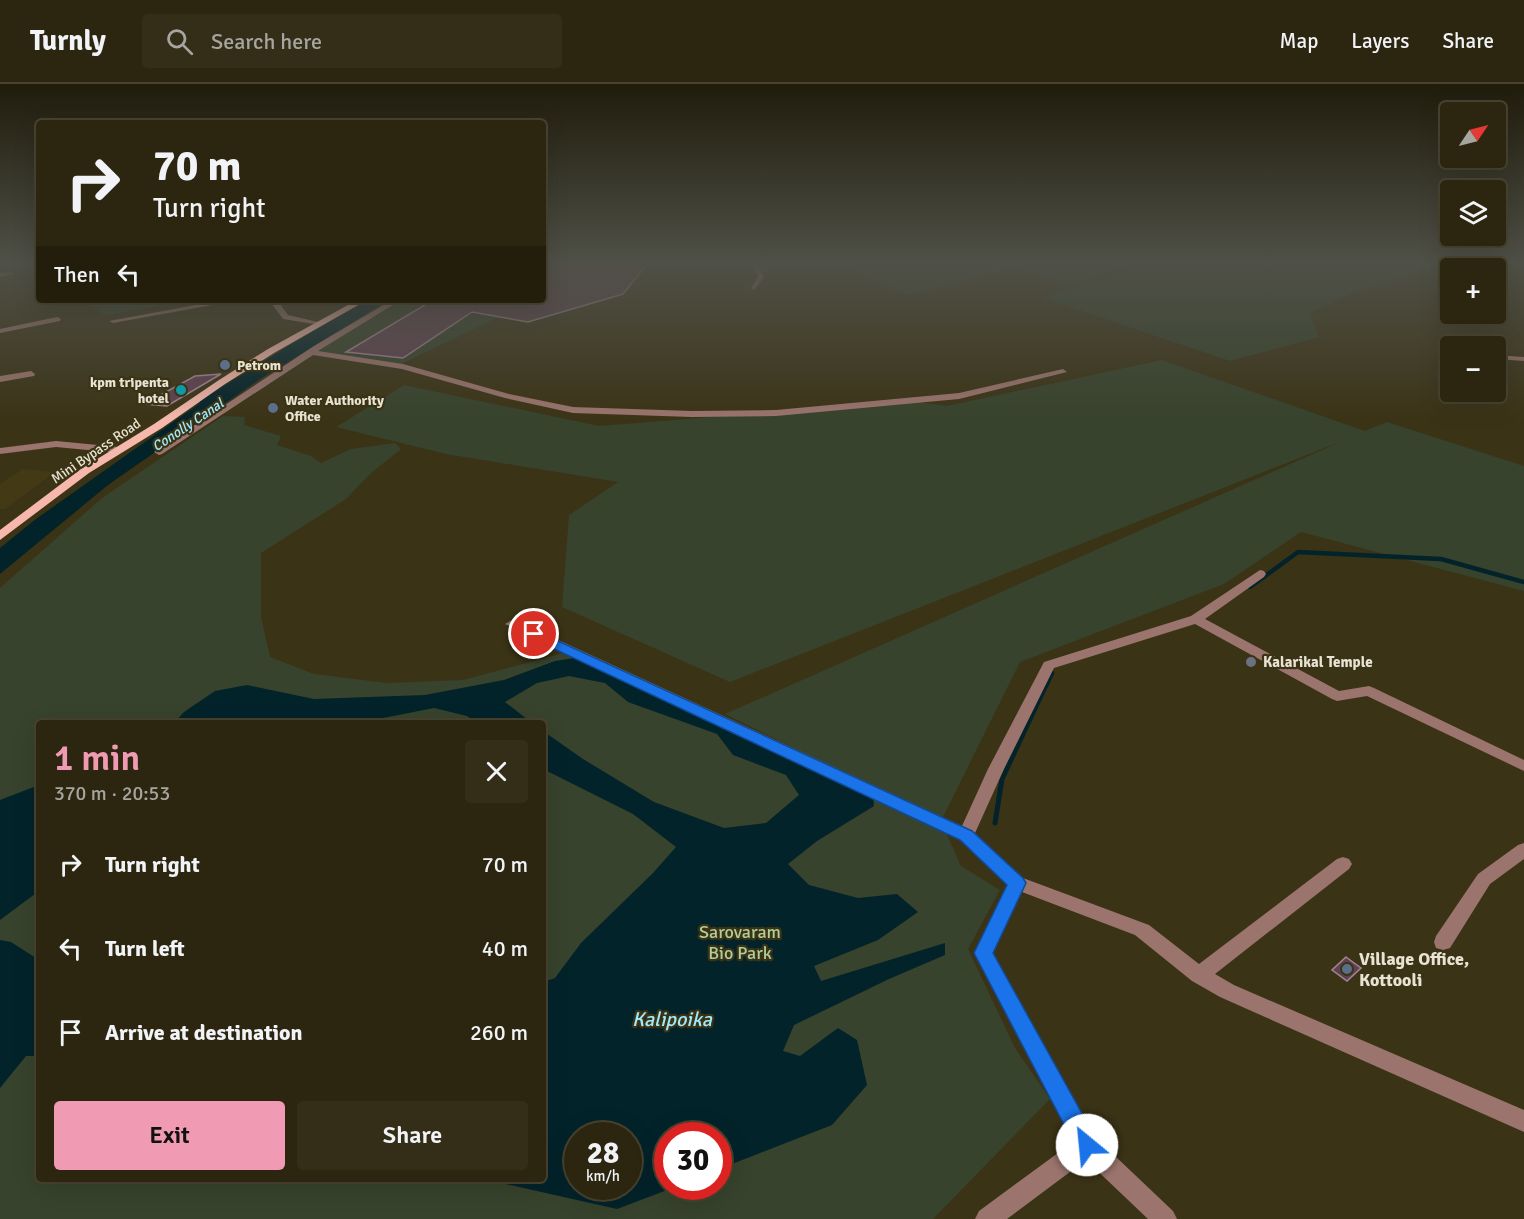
<!DOCTYPE html>
<html lang="en">
<head>
<meta charset="utf-8">
<style>
  body { margin:0; font-family:Signika,sans-serif; background:#342e19; color:#f1f3f6; height:100vh; display:flex; flex-direction:column; font-size:22px; white-space:nowrap }
  * { box-sizing:border-box; margin:0 }
  p { font-size:20px; color:#a6a59f }
  .icon { flex:none; width:33px; height:33px; fill:none; stroke:currentColor; stroke-width:2; stroke-linecap:round; stroke-linejoin:round }
  .map { position:relative; flex:1; overflow:hidden }
  .sheet { position:absolute; left:36px; top:636px; width:510px; height:462px; display:flex; flex-direction:column; background:#2c2610; border-radius:6px; box-shadow:0 6px 24px #0002,0 0 0 2px #484330 }
  .sheet>* { flex:none }
  .guide { position:absolute; left:36px; top:36px; width:510px; height:183px; border-radius:6px; box-shadow:0 6px 24px #0002,0 0 0 2px #484330; background:#2c2610; color:#f1f3f6; overflow:hidden }
  .needle { width:39px; rotate:55deg }
  .tools { position:absolute; left:1440px; top:18px; display:grid; gap:12px }
  .tools a { display:grid; place-items:center; width:66px; height:66px; border-radius:6px; background:#2c2610; box-shadow:0 6px 24px #0002,0 0 0 2px #484330; font-size:30px }
  .speed { position:absolute; left:564px; top:1038px; display:flex; gap:12px; font-size:30px; font-weight:700; text-align:center }
  .speed>* { display:grid; place-content:center; width:78px; height:78px; border-radius:50%; background:#2c2610; box-shadow:0 6px 24px #0002,0 0 0 2px #484330; line-height:1 }
  .speed small { font-size:15px; font-weight:400 }
  .speed .limit { border:9px solid #d22; background:#fff; color:#111 }
  .pin { position:absolute; display:grid; place-items:center; width:51px; height:51px; color:#fff; margin:-26px; border:3px solid #fff; border-radius:50%; box-shadow:0 2px 6px #0007 }
  .me { position:absolute; width:66px; margin:-33px; rotate:332deg; stroke-linejoin:round; filter:drop-shadow(0 0 4px #0008) }
  .turn { display:flex; align-items:center; gap:21px; height:126px; padding:0 18px; font-size:27px }
  .turn .icon { width:78px; height:78px; stroke-width:2.5 }
  .turn b { display:block; font-size:42px; line-height:51px }
  .then { display:flex; align-items:center; height:57px; padding:0 18px; background:#0003; gap:12px; font-size:22px }
  .round { display:grid; place-items:center; flex:none; width:63px; height:63px; border-radius:6px; background:#342e19 }
  .summary { display:flex; align-items:center; justify-content:space-between; height:102px; padding:0 18px }
  h1 { font-size:36px; font-weight:600; line-height:45px; color:#f19ab3 }
  .button { display:flex; gap:12px; margin-top:auto; padding:12px 18px }
  .button a { flex:1; height:69px; border-radius:6px; background:#f19ab3; color:#111; font-size:24px; font-weight:600; line-height:69px; text-align:center }
  .button a+a { background:#342e19; color:#f1f3f6 }
  ul { padding:0; list-style:none }
  li { display:flex; align-items:center; gap:18px; height:84px; padding:0 18px }
  li div { flex:1 }
  li b { display:block; font-size:22px }
  li em { font-style:normal }
  header { display:flex; align-items:center; gap:36px; box-sizing:border-box; height:84px; padding:0 30px; background:#2c2610; border-bottom:2px solid #484330 }
  header strong { font-size:28px }
  nav { display:flex; gap:33px; margin-inline-start:auto; font-size:21px }
  .search { width:420px; height:54px; background:#342e19; display:flex; align-items:center; gap:15px; box-sizing:border-box; padding:0 21px; border-radius:6px; color:#a6a59f; font-size:22px }
  .map>svg:first-child { display:block }
  .built { fill:#443915 }
  .green { fill:#37432c; fill-rule:evenodd }
  .water { fill:#03232a; fill-rule:evenodd }
  .lines { fill:none; stroke-linecap:round; stroke-linejoin:round }
  .stream-far2 { stroke:#03232a; stroke-width:2 }
  .stream-far1 { stroke:#03232a; stroke-width:4.5 }
  .stream { stroke:#03232a; stroke-width:5 }
  .building { fill:#5f4251; stroke:#a58494; stroke-width:1.5 }
  .minor { fill:#9a746d; fill-rule:evenodd }
  .major { fill:#f6b8ac; fill-rule:evenodd }
  .route { fill:#1a73e8; stroke:#114b97; stroke-width:1.5 }
  .service-dot { fill:#5c6f8a; stroke:#3b3316; stroke-width:2 }
  .culture-dot { fill:#0f9aa8; stroke:#3b3316; stroke-width:2 }
  .worship-dot { fill:#6b7280; stroke:#3b3316; stroke-width:2 }
  .labels { text-anchor:middle; dominant-baseline:central; stroke-width:4.5; stroke-linejoin:round; paint-order:stroke }
  .far-poi-label { font-size:14px; font-weight:bold; fill:#e8e3d2; stroke:#3b3316; text-anchor:start }
  .far-water-label { font-size:14px; font-style:italic; fill:#9feafd; stroke:#3b3316 }
  .far-street-label { font-size:14px; fill:#e8e3d2; stroke:#3b3316 }
  .poi-label { font-size:15px; font-weight:bold; fill:#e8e3d2; stroke:#3b3316; text-anchor:start }
  .near-park-label { font-size:18px; fill:#b1cd98; stroke:#3b3316 }
  .near-poi-label { font-size:18px; font-weight:bold; fill:#e8e3d2; stroke:#3b3316; text-anchor:start }
  .near-water-label { font-size:20px; font-style:italic; fill:#9feafd; stroke:#3b3316 }
</style>
</head>
<body>
<header>
<strong>Turnly</strong>
<div class="search"><svg class="icon" aria-label="search" viewBox="0 0 24 24"><circle cx="10" cy="10" r="6"/><path d="M15 15l6 6"/></svg>Search here</div>
<nav><a>Map</a><a>Layers</a><a>Share</a></nav>
</header>
<div class="map">
<svg width="1524" height="1135" viewBox="0 0 1524 1135">
  <rect width="100%" height="100%" fill="#3b3316"/>
  <path class="built" d="M23 385 55 388 5 425H0V400Z"/>
  <path class="green" d="M832 178H1037L908 211Z
    M1043 178H1094L1120 185 1069 201 1017 186Z
    M1118 178H1459L1352 209 1310 229 1319 253 1230 277 1043 214 1128 187 1114 181Z
    M584 206 520 223 399 281 317 268 401 216H543Z
    M87 216H187L105 232Z
    M1162 276 1365 347 1387 338 1524 382V507L1301 448 1224 500 1020 578 941 737 961 782 1000 806 968 865 1015 964 1050 1015 933 1135H0V504L102 414 223 332 245 333 244 341 281 352 277 361 311 372 321 379 351 365 395 359 401 365 370 390 346 415 261 469V533L270 573 314 590 387 599 463 596 571 567 911 722 725 630 1340 358 730 598 562 523 569 431 618 398 446 370 336 343 404 301 599 342 911 317 947 322ZM39 639H543V1095H39ZM578 1052H628V1102H578ZM668 1052H718V1102H668Z"/>
  <path class="water" d="M369 216H389L260 295 108 401 0 490V464L36 435 200 319 199 317 323 241Z
    M575 574 873 712 874 722 817 757 788 780 809 801 858 814 897 810 918 828 878 856 814 882 821 897 945 859V871L889 895 794 941 783 967 800 972 838 944 857 956 867 1001 832 1041 719 1085 718 1052H668V1102L675 1103 617 1125 483 1095H543V898L555 894 581 859 653 789 676 763 633 730 543 685V647L583 675 654 718 724 744 766 739 799 711 786 691 733 671 717 650 628 618 605 599 569 592 537 599 505 618 532 639H477L467 632 434 624 358 639H174L184 628 215 607 247 601 314 615 425 611 504 596 555 577ZM578 1052H628V1102H578Z
    M39 701V807L0 836V716Z
    M0 856 11 858 39 876V972H26L0 1004Z"/>
  <g class="lines">
    <path class="stream-far2" d="M1432 185 1479 178"/>
    <path class="stream-far1" d="M1250 503 1298 468 1441 475 1524 498
      M1046 602 1052 589"/>
    <path class="stream" d="M995 739 1002 695 1046 601"/>
  </g>
  <path class="building" d="M543 178H649L623 210 528 238 472 228 403 274 346 268 433 216H543Z
    M221 290 167 322 144 320 195 292Z
    M1346 873 1361 884 1347 897 1332 886Z"/>
  <g class="lines">
    <path class="minor" d="M751 178H757L764 193 754 206 751 204 758 193Z
      M0 189 11 188 14 190 0 193Z
      M223 216H240L113 239 109 237Z
      M269 216H277L288 231 318 238 314 240 283 235Z
      M392 216H401L318 267 403 280 509 310 573 323 692 327 776 326 959 309 1063 285 1067 288 959 315 776 332 692 333 573 329 505 314 402 285 313 271 162 370 159 371 154 368 314 262Z
      M57 233 61 235 60 237 0 249V245Z
      M1441 267 1450 268V272L1441 271Z
      M1496 271 1524 273V277L1496 275Z
      M31 287 35 290 34 292 0 298V292Z
      M56 357 119 363 124 366 119 369 56 363 0 370V364Z
      M1260 486 1264 487 1266 490 1264 493 1205 535 1339 607 1369 602 1374 604 1524 676V687L1367 612 1337 617 1332 615 1195 540 1054 584 1004 685 975 749 1023 794 1149 841 1199 880 1337 775 1343 773 1349 775 1352 780 1349 785 1215 890 1234 901 1524 1026V1048L1220 913 1192 897 1135 851 1022 808 993 869 1095 1053 1173 1127 1177 1135H1148L1086 1076 1007 1135H975L979 1127 1073 1058 974 869 1007 801 960 755 505 540 512 536 517 537 962 742 988 685 1044 578 1191 532Z
      M1524 759V775L1490 800 1450 864 1443 866 1436 864 1434 858 1436 852 1478 790 1518 761Z"/>
    <path class="major" d="M357 216H367L274 269 225 300 162 344 89 389 0 456V446L81 385 154 340 219 296 268 265Z"/>
  </g>
  <linearGradient id="sky" x2="0" y2="1"><stop stop-color="#201c0c"/><stop offset="0.53" stop-color="#4f5047"/><stop offset="1" stop-color="#4f5047" stop-opacity="0"/></linearGradient>
  <rect width="1524" height="337" fill="url(#sky)"/>
  <path class="route" d="M534 546 972 747 1023 794 1026 799 993 869 1095 1053 1099 1061 1095 1069 1087 1073 1079 1069 974 869 1007 801 960 756 529 553 527 550Z"/>
  <g class="service-dot">
    <circle cx="225" cy="281" r="6"/>
    <circle cx="273" cy="324" r="6"/>
    <circle cx="1347" cy="885" r="6"/>
  </g>
  <circle class="culture-dot" cx="181" cy="306" r="6"/>
  <circle class="worship-dot" cx="1251" cy="578" r="6"/>
  <g class="labels">
    <g class="far-poi-label">
      <text x="237" y="281">Petrom</text>
      <text x="169" y="298" text-anchor="end">kpm tripenta<tspan x="169" dy="16">hotel</tspan></text>
      <text x="285" y="316">Water Authority<tspan x="285" dy="16">Office</tspan></text>
    </g>
    <g class="far-water-label">
      <text transform="translate(188 341) rotate(-34)">Conolly Canal</text>
    </g>
    <g class="far-street-label">
      <text transform="translate(96 367) rotate(-34)">Mini Bypass Road</text>
    </g>
    <g class="poi-label">
      <text x="1263" y="578">Kalarikal Temple</text>
    </g>
    <g class="near-park-label">
      <text x="740" y="848">Sarovaram<tspan x="740" dy="21">Bio Park</tspan></text>
    </g>
    <g class="near-poi-label">
      <text x="1359" y="875">Village Office,<tspan x="1359" dy="21">Kottooli</tspan></text>
    </g>
    <g class="near-water-label">
      <text x="672" y="935">Kalipoika</text>
    </g>
  </g>
</svg>
<div class="tools">
<a><svg class="needle" viewBox="-14 -14 28 28"><path d="M0-13l5 13h-10z" fill="#e53935"/><path d="M0 13l5-13h-10z" fill="#a6a59f"/></svg></a>
<a><svg class="icon" aria-label="layers" viewBox="0 0 24 24"><path d="M12 4l9 5-9 5-9-5zM3 14l9 5 9-5"/></svg></a>
<a>+</a>
<a>−</a>
</div>
<div class="speed"><div>28<small>km/h</small></div><div class="limit">30</div></div>
<div class="pin" style="left:534px;top:550px;background:#d93025"><svg class="icon" aria-label="arrive" viewBox="0 0 24 24"><path d="M6 21V4h12l-3 4 3 4H6"/></svg></div>
<svg class="me" style="left:1087px;top:1061px" viewBox="-20 -20 40 40"><circle r="19" fill="#fff"/><path d="M0-13L10 11 0 6-10 11z" fill="#1a73e8"/></svg>
<div class="guide">
<div class="turn"><svg class="icon" aria-label="right" viewBox="0 0 24 24"><path d="M7 20v-9h11M14 6l5 5-5 5"/></svg><div><b>70 m</b>Turn right</div></div>
<div class="then">Then<svg class="icon" aria-label="left" viewBox="0 0 24 24"><path d="M17 20v-9H6M10 6l-5 5 5 5"/></svg></div>
</div>
<section class="sheet">
<div class="summary"><div><h1>1 min</h1><p>370 m · 20:53</p></div><a class="round"><svg class="icon" aria-label="close" viewBox="0 0 24 24"><path d="M6 6l12 12M18 6L6 18"/></svg></a></div>
<ul>
<li><svg class="icon" aria-label="right" viewBox="0 0 24 24"><path d="M7 20v-9h11M14 6l5 5-5 5"/></svg><div><b>Turn right</b></div><em>70 m</em></li>
<li><svg class="icon" aria-label="left" viewBox="0 0 24 24"><path d="M17 20v-9H6M10 6l-5 5 5 5"/></svg><div><b>Turn left</b></div><em>40 m</em></li>
<li><svg class="icon" aria-label="arrive" viewBox="0 0 24 24"><path d="M6 21V4h12l-3 4 3 4H6"/></svg><div><b>Arrive at destination</b></div><em>260 m</em></li>
</ul>
<div class="button"><a>Exit</a><a>Share</a></div>
</section>
</div>
</body>
</html>
